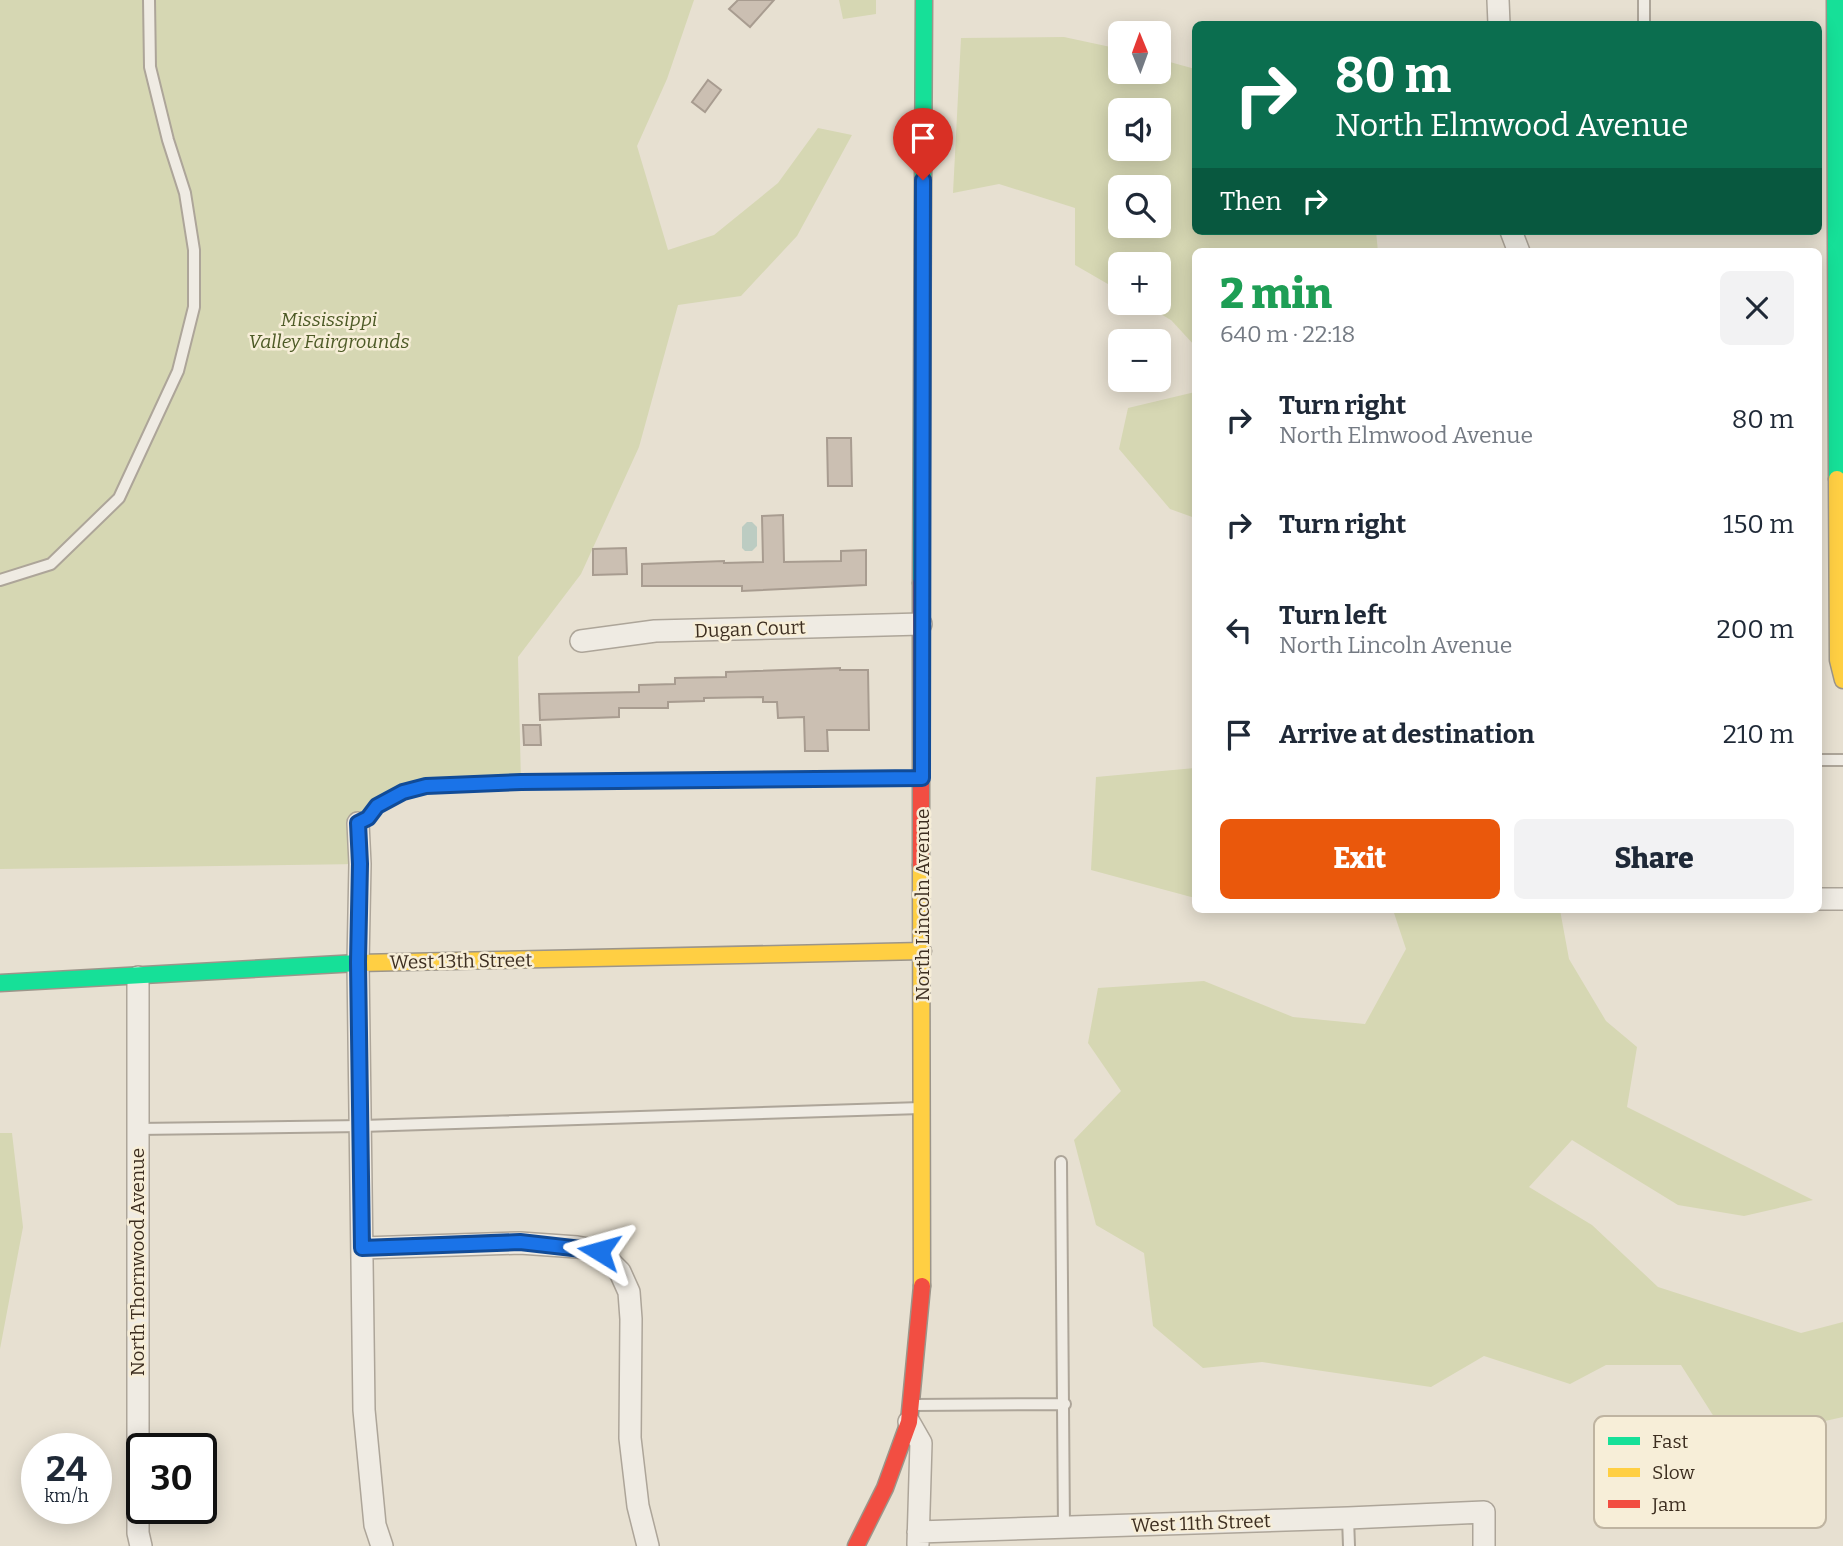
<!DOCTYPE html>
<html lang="en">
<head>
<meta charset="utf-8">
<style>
  body { margin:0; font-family:Bitter,serif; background:#f2f2f3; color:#1f2937; height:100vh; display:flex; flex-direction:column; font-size:26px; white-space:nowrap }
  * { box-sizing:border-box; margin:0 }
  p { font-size:23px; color:#747a83 }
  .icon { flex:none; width:38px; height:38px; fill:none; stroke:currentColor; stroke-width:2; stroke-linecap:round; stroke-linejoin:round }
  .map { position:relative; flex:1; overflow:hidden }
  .side { position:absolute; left:1192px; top:248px; width:630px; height:665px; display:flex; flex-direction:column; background:#fff; border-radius:10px; box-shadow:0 4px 18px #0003 }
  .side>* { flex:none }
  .guide { position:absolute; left:1192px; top:21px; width:630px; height:214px; border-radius:10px; box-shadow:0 4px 18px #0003; background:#0b6e4f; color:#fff; overflow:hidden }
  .needle { width:46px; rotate:359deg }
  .tools { position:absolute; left:1108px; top:21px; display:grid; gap:14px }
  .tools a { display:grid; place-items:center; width:63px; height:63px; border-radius:10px; background:#fff; box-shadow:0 4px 18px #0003; font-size:35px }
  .speed { position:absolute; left:21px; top:1433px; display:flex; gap:14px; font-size:35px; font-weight:700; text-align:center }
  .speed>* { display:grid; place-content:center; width:91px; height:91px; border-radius:50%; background:#fff; box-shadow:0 4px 18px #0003; line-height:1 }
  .speed small { font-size:18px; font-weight:400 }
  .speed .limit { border:4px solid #111; border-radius:10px; background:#fff; color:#111 }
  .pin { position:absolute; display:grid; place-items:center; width:60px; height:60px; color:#fff; margin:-72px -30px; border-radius:50% 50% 50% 0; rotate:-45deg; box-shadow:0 0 7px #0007 }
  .pin .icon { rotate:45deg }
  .me { position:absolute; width:77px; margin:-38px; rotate:278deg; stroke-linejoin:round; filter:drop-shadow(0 0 5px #0008) }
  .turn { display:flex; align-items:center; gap:24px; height:147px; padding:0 28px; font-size:32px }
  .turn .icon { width:91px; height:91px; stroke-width:2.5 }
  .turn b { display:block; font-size:49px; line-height:60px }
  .then { display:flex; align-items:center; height:66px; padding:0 28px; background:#0003; gap:14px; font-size:26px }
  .round { display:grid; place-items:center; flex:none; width:74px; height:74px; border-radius:10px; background:#f2f2f3 }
  .head { display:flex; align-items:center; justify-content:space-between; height:119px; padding:0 28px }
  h1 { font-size:42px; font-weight:800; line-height:52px; color:#1e9e55 }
  .cta { display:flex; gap:14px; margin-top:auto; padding:14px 28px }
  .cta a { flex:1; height:80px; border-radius:10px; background:#ea580c; color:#fff; font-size:28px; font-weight:800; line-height:80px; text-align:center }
  .cta a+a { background:#f2f2f3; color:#1f2937 }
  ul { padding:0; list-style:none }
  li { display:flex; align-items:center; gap:21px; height:105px; padding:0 28px }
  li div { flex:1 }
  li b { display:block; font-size:26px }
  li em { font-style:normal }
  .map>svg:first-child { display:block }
  .green { fill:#d6d7b3; fill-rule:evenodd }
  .water { fill:#bcccc2 }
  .building { fill:#cbbfb2; stroke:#a89c90; stroke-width:2 }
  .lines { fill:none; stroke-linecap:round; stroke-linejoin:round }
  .lane-casing { stroke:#ada599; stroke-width:14 }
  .street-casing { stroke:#ada599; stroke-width:24 }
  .fast-casing { stroke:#9c958a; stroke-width:19 }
  .slow-casing { stroke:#9c958a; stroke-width:19 }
  .jam-casing { stroke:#9c958a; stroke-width:19 }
  .lane { stroke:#efebe3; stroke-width:10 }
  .street { stroke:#efebe3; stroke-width:21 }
  .fast { stroke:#16e098; stroke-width:16 }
  .slow { stroke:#ffcf43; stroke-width:16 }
  .jam { stroke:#f24e42; stroke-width:16 }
  .route-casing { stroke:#114b97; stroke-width:18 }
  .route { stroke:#1a73e8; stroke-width:12 }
  .labels { text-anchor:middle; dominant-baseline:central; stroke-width:5; stroke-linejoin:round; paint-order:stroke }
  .park-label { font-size:19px; font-style:italic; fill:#4d5a26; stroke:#f7eed8 }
  .street-label { font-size:19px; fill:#3d2e20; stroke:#f7eed8 }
  .key { fill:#f7eed8; stroke:#bfb4a1; stroke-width:2 }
  .key-label { font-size:19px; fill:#3d2e20 }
</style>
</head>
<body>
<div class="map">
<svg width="1843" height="1546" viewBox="0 0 1843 1546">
  <rect width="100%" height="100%" fill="#e7e0d1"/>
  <path class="green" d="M0 0H694L667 79 637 146 668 250 714 235 778 183 818 128 852 135 797 236 741 296 678 305 639 447 581 574 518 657 521 782 403 792 368 818 360 864 0 869Z
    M839 0H876V14L843 19Z
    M1064 37 1120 49V72H1158L1159 59 1195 69V231H1376L1378 252H1195V346L1171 320 1141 303H1158V264H1120V291L1075 265V208L999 184 953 193 961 38ZM1120 110H1158V149H1120ZM1120 187H1158V226H1120Z
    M1195 392V518L1170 509 1119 449 1128 408Z
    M1195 768V898L1091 870 1096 777Z
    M1393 910H1560L1569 959 1606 1021 1637 1047 1627 1107 1813 1200 1744 1216 1678 1205 1572 1140 1529 1187 1592 1225 1658 1287 1801 1333 1843 1322V1417L1730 1442 1681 1365H1606L1570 1384 1484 1356 1431 1387 1262 1362 1203 1368 1153 1326 1144 1253 1096 1225 1074 1140 1121 1091 1088 1043 1098 988 1204 981 1293 1017 1365 1024 1406 949Z
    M0 1133H12L23 1227 0 1349Z"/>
  <path class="water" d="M747 522H752L757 527V546L752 551H745L742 548V527Z"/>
  <path class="building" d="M738 0H774L750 27 729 9Z
    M708 80 721 90 705 112 692 102Z
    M827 438H851L852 486H828Z
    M783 515 784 562 841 561V551L866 550V585L742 591V586H642V564L724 561V563L763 562 762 516Z
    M626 548 627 574 593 575V549Z
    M840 668V670H868L869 730H827L828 751H805L804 717 778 718 777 702H763V697L704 698V701L668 702V708H619V717L540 720 539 694 639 692V685L675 684V678L726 677V672Z
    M523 725H540L541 745H524Z"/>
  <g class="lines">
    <g class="lane-casing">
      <path id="lane" d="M1644 24V0
        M0 580 51 564 119 498 178 371 194 307V250L185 193 168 140 150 67 149 0
        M1818 760H1843
        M358 823 368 818 377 806 403 792 426 786 521 782 919 778
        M137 1129 362 1126 921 1108
        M1061 1162 1064 1528
        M913 1405 1065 1404
        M1348 1518 1349 1546"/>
    </g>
    <g class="street-casing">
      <path id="street" d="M1498 0 1499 24
        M1511 231 1519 252
        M581 641 655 631 921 624
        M358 823 360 864 358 963 364 1410 375 1525 382 1546
        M1818 899H1843
        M138 977V1533L141 1546
        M362 1248 520 1243 577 1247 599 1251 620 1272 629 1292 631 1319 630 1438 638 1506 648 1546
        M909 1422 921 1443 918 1544
        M918 1532 1348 1518 1484 1512V1546"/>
    </g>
    <g class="fast-casing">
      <path id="fast" d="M1835 0 1837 479
        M921 583 924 0
        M0 983 358 963"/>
    </g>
    <g class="slow-casing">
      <path id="slow" d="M1837 479 1838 660 1843 680
        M921 865 922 1286
        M358 963 923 951"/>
    </g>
    <g class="jam-casing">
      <path id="jam" d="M921 583V865
        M856 1546 885 1488 909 1422 922 1286"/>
    </g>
    <use href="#lane" class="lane"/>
    <use href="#street" class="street"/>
    <use href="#fast" class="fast"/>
    <use href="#slow" class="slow"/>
    <use href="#jam" class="jam"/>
  </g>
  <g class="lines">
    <g class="route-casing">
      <path id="route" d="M599 1251 520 1242 362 1248 358 962 360 864 358 823 368 818 377 806 403 792 426 786 521 782 922 778 923 180"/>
    </g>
    <use href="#route" class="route"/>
  </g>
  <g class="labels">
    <g class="park-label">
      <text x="329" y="319">Mississippi<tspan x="329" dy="22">Valley Fairgrounds</tspan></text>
    </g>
    <g class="street-label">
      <text transform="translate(750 629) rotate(-2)">Dugan Court</text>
      <text transform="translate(922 905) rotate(-90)">North Lincoln Avenue</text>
      <text transform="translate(461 961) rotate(-1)">West 13th Street</text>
      <text transform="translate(137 1262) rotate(-90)">North Thornwood Avenue</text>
      <text transform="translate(1201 1523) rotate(-2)">West 11th Street</text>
    </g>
  </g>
  <rect x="1594" y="1416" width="232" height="112" rx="10" class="key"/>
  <rect x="1608" y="1437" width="32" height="8" fill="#16e098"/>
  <rect x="1608" y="1468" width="32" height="9" fill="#ffcf43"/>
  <rect x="1608" y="1500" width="32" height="8" fill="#f24e42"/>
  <g class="key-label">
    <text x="1652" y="1448">Fast</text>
    <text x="1652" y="1479">Slow</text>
    <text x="1652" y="1511">Jam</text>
  </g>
</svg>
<div class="tools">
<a><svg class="needle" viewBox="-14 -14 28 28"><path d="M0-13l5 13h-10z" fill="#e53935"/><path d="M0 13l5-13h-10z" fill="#747a83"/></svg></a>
<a><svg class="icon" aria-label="sound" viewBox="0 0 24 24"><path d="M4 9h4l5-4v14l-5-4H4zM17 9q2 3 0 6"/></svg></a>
<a><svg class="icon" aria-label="search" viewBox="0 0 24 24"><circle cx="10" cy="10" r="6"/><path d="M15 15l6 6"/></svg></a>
<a>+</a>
<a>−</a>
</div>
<div class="speed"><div>24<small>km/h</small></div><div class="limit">30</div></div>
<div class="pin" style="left:923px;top:180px;background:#d93025"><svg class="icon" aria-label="arrive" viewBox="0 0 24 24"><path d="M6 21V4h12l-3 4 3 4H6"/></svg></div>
<svg class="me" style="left:599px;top:1251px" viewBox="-20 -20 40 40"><path d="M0-17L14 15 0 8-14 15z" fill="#1a73e8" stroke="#fff" stroke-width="4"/></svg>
<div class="guide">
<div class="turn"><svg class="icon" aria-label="right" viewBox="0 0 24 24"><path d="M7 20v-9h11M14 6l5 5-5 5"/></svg><div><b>80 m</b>North Elmwood Avenue</div></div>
<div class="then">Then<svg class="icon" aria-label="right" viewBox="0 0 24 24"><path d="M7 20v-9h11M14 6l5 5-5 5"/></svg></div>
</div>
<section class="side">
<div class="head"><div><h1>2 min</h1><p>640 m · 22:18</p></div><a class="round"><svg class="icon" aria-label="close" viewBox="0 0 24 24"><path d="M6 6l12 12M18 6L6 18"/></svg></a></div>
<ul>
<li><svg class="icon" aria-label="right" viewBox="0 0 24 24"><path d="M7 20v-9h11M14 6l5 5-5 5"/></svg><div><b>Turn right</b><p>North Elmwood Avenue</p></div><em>80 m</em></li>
<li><svg class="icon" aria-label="right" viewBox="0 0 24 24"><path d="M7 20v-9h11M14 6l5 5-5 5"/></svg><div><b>Turn right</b></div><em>150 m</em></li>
<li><svg class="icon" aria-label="left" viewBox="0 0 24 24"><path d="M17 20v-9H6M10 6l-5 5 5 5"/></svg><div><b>Turn left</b><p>North Lincoln Avenue</p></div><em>200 m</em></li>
<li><svg class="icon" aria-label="arrive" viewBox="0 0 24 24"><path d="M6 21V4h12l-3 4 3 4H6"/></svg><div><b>Arrive at destination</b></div><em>210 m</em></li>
</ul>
<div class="cta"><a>Exit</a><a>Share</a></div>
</section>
</div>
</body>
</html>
